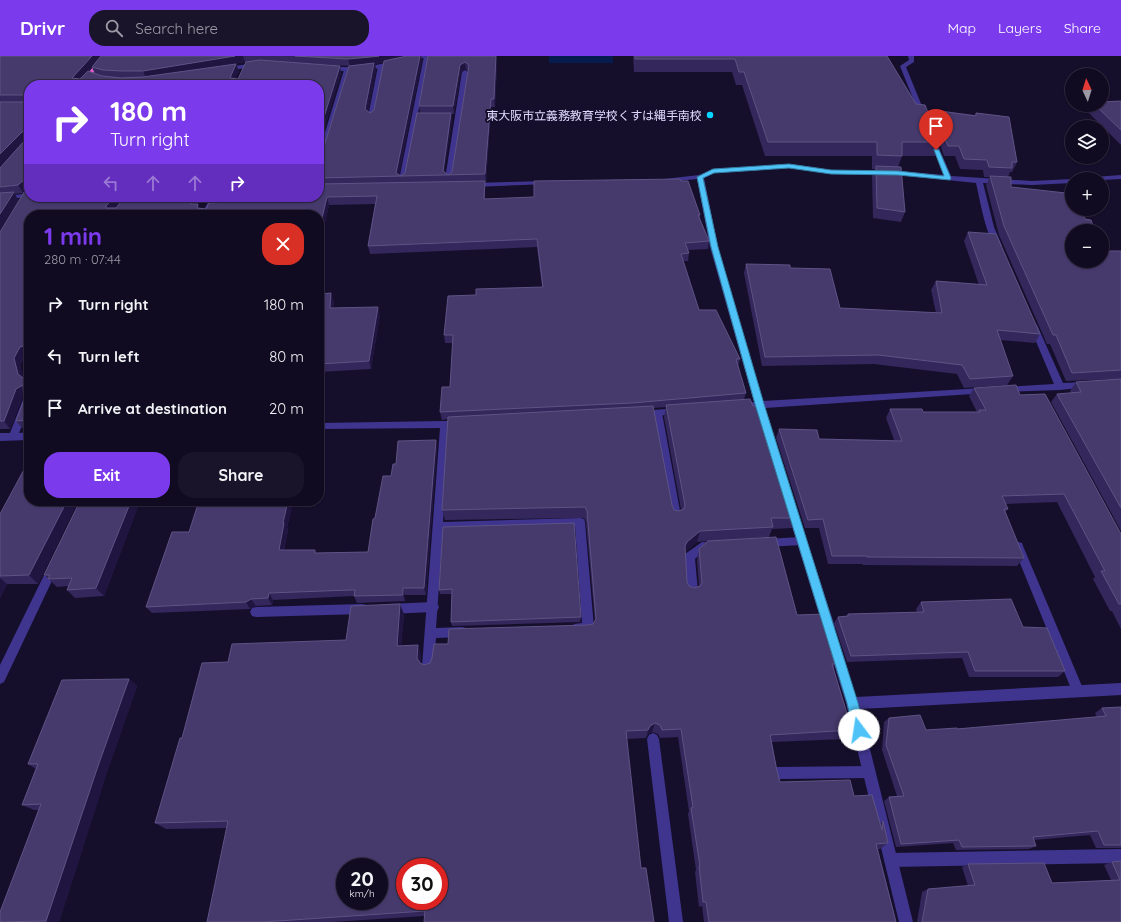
<!DOCTYPE html>
<html lang="en">
<head>
<meta charset="utf-8">
<style>
  body { margin:0; font-family:Quicksand,"Noto Sans JP",sans-serif; background:#19142a; color:#f1f3f6; height:100vh; display:flex; flex-direction:column; font-size:15px; white-space:nowrap }
  * { box-sizing:border-box; margin:0 }
  p { font-size:13px; color:#9c9ba5 }
  .icon { flex:none; width:22px; height:22px; fill:none; stroke:currentColor; stroke-width:2; stroke-linecap:round; stroke-linejoin:round }
  .map { position:relative; flex:1; overflow:hidden }
  .side { position:absolute; left:24px; top:154px; width:300px; height:296px; display:flex; flex-direction:column; background:#100b21; border-radius:16px; box-shadow:0 1px 3px #0004,0 0 0 1px #302b3f }
  .side>* { flex:none }
  .top-card { position:absolute; left:24px; top:24px; width:300px; height:122px; border-radius:16px; box-shadow:0 1px 3px #0004,0 0 0 1px #302b3f; background:#7c3aed; color:#fff; overflow:hidden }
  .needle { width:26px; rotate:356deg }
  .controls { position:absolute; left:1065px; top:12px; display:grid; gap:8px }
  .controls a { display:grid; place-items:center; width:44px; height:44px; border-radius:50%; background:#100b21; box-shadow:0 1px 3px #0004,0 0 0 1px #302b3f; font-size:20px }
  .speed { position:absolute; left:336px; top:802px; display:flex; gap:8px; font-size:20px; font-weight:700; text-align:center }
  .speed>* { display:grid; place-content:center; width:52px; height:52px; border-radius:50%; background:#100b21; box-shadow:0 1px 3px #0004,0 0 0 1px #302b3f; line-height:1 }
  .speed small { font-size:10px; font-weight:400 }
  .speed .limit { border:6px solid #d22; background:#fff; color:#111 }
  .pin { position:absolute; display:grid; place-items:center; width:34px; height:34px; color:#fff; margin:-41px -17px; border-radius:50% 50% 50% 0; rotate:-45deg; box-shadow:0 0 4px #0007 }
  .pin .icon { rotate:45deg }
  .me { position:absolute; width:44px; margin:-22px; rotate:346deg; stroke-linejoin:round; filter:drop-shadow(0 0 3px #0008) }
  .turn { display:flex; align-items:center; gap:14px; height:84px; padding:0 20px; font-size:18px }
  .turn .icon { width:52px; height:52px; stroke-width:2.5 }
  .turn b { display:block; font-size:28px; line-height:34px }
  .lanes { display:flex; align-items:center; height:38px; padding:0 20px; background:#0003; justify-content:center; gap:20px; direction:ltr }
  .lanes .off { opacity:.35 }
  .round { display:grid; place-items:center; flex:none; width:42px; height:42px; border-radius:16px; background:#19142a }
  .head { display:flex; align-items:center; justify-content:space-between; height:68px; padding:0 20px }
  h1 { font-size:24px; font-weight:700; line-height:30px; color:#7c3aed }
  .cta { display:flex; gap:8px; margin-top:auto; padding:8px 20px }
  .cta a { flex:1; height:46px; border-radius:16px; background:#7c3aed; color:#fff; font-size:16px; font-weight:700; line-height:46px; text-align:center }
  .cta a+a { background:#19142a; color:#f1f3f6 }
  ul { padding:0; list-style:none }
  li { display:flex; align-items:center; gap:12px; height:52px; padding:0 20px }
  li div { flex:1 }
  li b { display:block; font-size:15px }
  li em { font-style:normal }
  header { display:flex; align-items:center; gap:24px; box-sizing:border-box; height:56px; padding:0 20px; background:#7c3aed; color:#fff }
  header strong { font-size:19px }
  nav { display:flex; gap:22px; margin-inline-start:auto; font-size:14px }
  .search { width:280px; height:36px; background:#19142a; display:flex; align-items:center; gap:10px; box-sizing:border-box; padding:0 14px; border-radius:16px; color:#9c9ba5; font-size:15px }
  .map>svg:first-child { display:block }
  .water { fill:#061b4e }
  .lines { fill:none; stroke-linecap:round; stroke-linejoin:round }
  .service { fill:#3f358f; fill-rule:evenodd }
  .minor { fill:#3f358f; fill-rule:evenodd }
  .trunk { fill:#e75bcd; fill-rule:evenodd }
  .wall { fill:#34275b; fill-rule:evenodd }
  .shaded-wall { fill:#201541 }
  .building { fill:#463a6d; stroke:#5e5384; fill-rule:evenodd }
  .route { fill:#4fc3f7; stroke:#337fa1 }
  .poi-dot { fill:#06d5ff; stroke:#160f2c; stroke-width:1.5 }
  .labels { text-anchor:middle; dominant-baseline:central; stroke-width:4; stroke-linejoin:round; paint-order:stroke }
  .far-poi-label { font-size:12px; fill:#e0daff; stroke:#160f2c; text-anchor:end }
</style>
</head>
<body>
<header>
<strong>Drivr</strong>
<div class="search"><svg class="icon" aria-label="search" viewBox="0 0 24 24"><circle cx="10" cy="10" r="6"/><path d="M15 15l6 6"/></svg>Search here</div>
<nav><a>Map</a><a>Layers</a><a>Share</a></nav>
</header>
<div class="map">
<svg width="1121" height="866" viewBox="0 0 1121 866">
  <rect width="100%" height="100%" fill="#160f2c"/>
  <path class="water" d="M549 0H613V7H549Z"/>
  <g class="lines">
    <path class="service" d="M424 0 429 1 405 124 402 126 399 124Z
      M381 8 384 10 374 61 371 63 368 61 378 10Z
      M347 12 350 14 322 107 319 109V96L344 14Z
      M465 14 468 16 451 123 448 125 445 123 462 16Z
      M26 138 29 139 28 141 0 144V140Z
      M657 354 662 357 681 460 680 463 676 464 672 463 671 460 652 357Z
      M802 481 806 482 807 485 806 488 802 489 764 491 760 490 759 487 760 484 764 483Z
      M702 486 718 487 719 490 718 493 704 494 695 503 698 536 696 539 692 541 688 539 686 536 684 501 685 498Z
      M1018 486 1022 487 1023 490 1084 635 1082 639 1078 641 1074 639 1072 635 1013 490 1014 487Z
      M54 505 58 507 59 510 4 626 0 628V609L50 507Z
      M433 546 437 547 439 551 437 555 433 556 388 558 384 557 382 553 384 549 388 548Z
      M362 548 366 549 368 553 366 557 362 558 256 561 252 560 250 556 252 552 256 551Z
      M653 677 657 679 659 683 683 866H669L647 683 649 679Z
      M869 710 874 711 875 716 874 721 869 722 778 723 773 722 772 717 773 712 778 711Z
      M1121 793V807L891 811 886 809 884 804 886 799 891 797Z"/>
    <path class="minor" d="M421 0H432L366 15H328L325 13 328 11H366Z
      M908 0H914V6L906 11 926 60 925 61 920 60 900 10 909 4Z
      M258 7 260 8V10L225 15 222 13 225 11Z
      M932 81 935 83 951 120 1032 125 1072 123V127L1032 129 983 127 994 171 1002 190 998 192C987 188 979 139 976 127L898 119 831 118 789 112 714 117 704 122 718 191 763 345 984 332 988 335 987 337 765 352 764 355H758L756 352H737L735 350 737 348 754 346 710 191 697 123 667 126 665 125V123L699 119 713 113 789 108 831 114 898 115 944 119 929 83Z
      M1121 119V123L1102 124V123H1091L1094 121Z
      M547 125 550 127 549 128 473 131 470 129 473 127Z
      M211 141H217L209 159H201Z
      M1033 266 1037 269 1063 327 1086 326 1090 329 1089 331 1060 334 1001 336 1000 334 1001 332 1004 331 1054 328 1029 269Z
      M29 338V352L19 377 29 376V384L0 385V377H10L24 341Z
      M679 352 684 355 679 358 641 361 636 358 641 355Z
      M445 365H461L466 368 461 371 449 372 443 466 580 462 584 463 585 466 594 572 592 576 588 577 574 576 572 572 574 568 582 567 575 470 443 474 436 572 462 571 466 572 468 576 466 580 462 581 436 582 434 611 432 615 428 617 424 615 422 611 440 372 319 373V367Z
      M791 447 795 448 796 451 835 571 833 575 829 576 825 575 823 571 786 451 787 448Z
      M833 581 837 582 839 586 856 641 1121 627V639L860 653 913 866H899L846 647 827 586 829 582Z"/>
    <path class="trunk" d="M103 0H109L83 29H77Z"/>
  </g>
  <path class="wall" d="M0 0H421L422 4 399 118 401 120 405 117 420 57 419 50 428 0 497 7 495 51H491L486 125H485V143L700 159V162L709 185 708 193 688 194 689 197 688 205H683L699 254 740 303 738 310 746 337 744 343 753 350 796 462 792 472 772 473 769 481 741 483 797 559 838 597 835 602 837 608 833 613 852 674 845 683 772 686 777 715 780 726 854 740 880 767 883 765 888 787 880 793H878L896 866H704L702 850 699 851 695 816 696 814 688 758 689 755 678 681 660 682 658 678 652 676 648 678 646 682 627 683 425 860 333 866H207L227 772 166 773 155 767 182 682 228 606 346 584 404 558 401 590 421 598V608L424 609 430 607 448 588 589 569 593 568 595 565 586 466 584 462 445 464 442 454 448 363 442 364 440 356 450 331 453 287H445L444 279 476 239 542 231 537 191 370 198 368 190 375 148 329 149 319 193V159H29V372H22L16 365 24 344V340H23L10 373H0V176L25 135 23 137 15 138 18 144 0 174V112L17 93 0 111ZM245 6H251L238 23H235L239 15 236 8 211 12ZM284 6 349 10 321 100 319 102V141L262 145 206 153H200L198 148 201 141H125L116 152H115L122 143 121 141H29V29H319V91L341 17 340 10ZM384 6 374 54 370 57 368 55 376 14 375 8ZM92 11 95 18 104 21 88 15ZM466 13 468 15 452 116 448 119 444 116 452 64 451 58H454L461 16ZM25 300V320L23 322 20 309ZM666 351 664 361 681 453 679 455 674 454 672 449 653 352ZM707 485 699 493 697 504 699 530 694 532 689 530 687 526 685 496 697 486Z
    M633 0H887L916 48 930 62 933 54 975 59 976 57 1017 106 1012 116H1010L1008 121 1011 131 1072 153 1085 163 1103 195H1121V323L1066 325 1050 288H1047L999 179 986 129 990 121H984L983 114 960 113 955 100H944L940 88 935 100H902L898 111 905 156 901 166 873 162 872 120 875 113H872V100H765L742 29H736L732 16H634Z
    M1121 45V89L1087 55 1090 49H1102Z
    M968 176 1040 278 1035 287 1000 284 1013 320 1007 329 964 332 957 318 874 308 762 310 744 217 746 208 790 212 840 252 936 257 931 234 936 225 979 229 964 185Z
    M319 238 334 245 333 252 380 258 371 313 319 316Z
    M1121 323V475L1051 346 1057 338 1071 337 1070 335 1076 326Z
    M974 332 1020 339 1121 478V573L1112 555H1110L1093 523 1095 521 1057 446 1006 448 1008 453 1005 456 1024 502 1017 510 863 509 862 508H828L819 472H805L776 382 779 373 819 383 894 384 886 362 890 353 923 356H977L969 340Z
    M436 384 437 391 426 539H405V545L357 547 354 540 273 544 272 549 256 550 250 553 152 557 146 551 189 476 199 445H293L287 472 288 474 284 494 317 497 368 496 375 462 396 408Z
    M29 445H78L38 528H7L0 542V458Z
    M80 445H140L104 540 75 542 67 534 68 530 57 531 44 519Z
    M443 471 581 561 580 566 452 570 451 566 452 538H440L439 534Z
    M921 546 1023 571 1065 615 1058 621H969L962 602 847 606 834 567 838 561 847 560 848 558 917 556 916 553Z
    M129 623 137 630 106 719 59 866H0L38 754H34L22 749 36 713 28 708Z
    M1121 651V792H1096L1090 779 1034 784 1036 790 1029 793 956 794 953 787 896 791 884 745 889 741 897 740 882 694 884 666 889 662 926 674 957 673 1097 661 1095 657 1102 652Z
    M1121 805V866H917L922 836 928 833 968 830 962 811 968 808 1052 827 1111 824 1104 809 1112 806Z"/>
  <path class="shaded-wall" d="M92 0H102L75 29 72 22Z
    M235 0H243L245 6 146 22 143 15Z
    M379 0H414L375 8 376 14 367 61 350 10 348 3Z
    M420 0H421L422 4 399 120 396 117Z
    M496 0 497 7 495 51 494 43Z
    M465 6 466 13 461 16 454 58 453 50 460 9Z
    M236 8 239 15 233 29 230 22Z
    M340 10 341 17 319 91V77Z
    M491 43V51L486 125 485 118Z
    M451 57 452 64 444 119 443 115Z
    M25 74 26 83 0 111V98L22 76Z
    M25 123 29 131 23 137 18 129Z
    M14 136 18 144 0 174V158Z
    M114 141H121L122 143 110 158 106 152V150Z
    M194 141H201L194 156 190 148Z
    M327 141 329 149 319 193V175Z
    M198 148 201 155 197 152Z
    M331 237 334 245 332 260 330 252Z
    M378 251 380 258 371 313 369 305Z
    M23 290 29 298 26 299 20 309 24 325 18 318 14 302 20 291Z
    M23 329 29 337 23 340 10 373 4 365 16 333Z
    M436 384 437 391 426 539 424 532Z
    M67 445H78L38 528 29 519Z
    M131 445H140L104 540 96 532Z
    M288 445H293L287 472 288 474 282 501 279 494 283 467Z
    M700 475 697 486 684 497 685 490 687 486Z
    M0 522 7 528 0 542Z
    M403 532 405 539V545L403 539Z
    M269 537 273 544 272 549 268 542Z
    M251 543 256 550 250 553 246 546Z
    M400 548 404 558 400 599 397 590Z
    M418 589 421 598V612L417 602Z
    M129 623 137 630 106 719 59 866H49L46 865 97 713Z
    M655 667 652 676 648 678 646 682 648 674 650 670Z"/>
  <path class="building" d="M0 0H92L72 22 80 23 88 15 102 20 121 22 143 21 236 8 230 22 238 23 246 6 260 4 340 10 319 77V29H29V141H114L106 150V152H116L125 141H194L190 148H198L197 152 206 153 209 147 262 145 264 141H319V128L485 125 484 143 534 141V125L680 123 681 125H688L700 159H698L709 185 685 187 689 197 681 198 699 254H716L740 303H736L746 337 632 347 440 356 442 331H450L453 279H444L448 240 476 239V233L543 231 537 183 368 190 377 140 327 141 319 175V159H29V364L16 365 24 344 23 329 16 333 4 365H0V176L26 133 25 123 18 129 0 131V112L26 83 25 74 22 76 0 98V46H25L27 41 25 39H0ZM23 290 25 291V320L23 322 18 318 14 302 20 291Z
    M101 0H235L143 15H121L103 14 92 11Z
    M295 0H379L371 1 348 3Z
    M407 0H420L396 117 401 120 405 117 417 57H451L443 115 448 119 452 116 469 9 465 6 460 9 453 50H419L428 0H496L494 43H491L485 118 319 122V102L321 100 349 10 374 7 365 53 370 57 374 54 384 5Z
    M635 0H887L916 48 925 49 940 86H902V100L877 99V86H768L744 16H739L735 3H635Z
    M1121 45V74L1095 49H1102V46Z
    M933 54 976 60V57L1009 61 1017 106H1012V112L989 111 987 104 964 103 959 90H948Z
    M876 110 901 111 905 156 877 152Z
    M990 120 1011 121V131L1066 137 1072 147V153H1081L1085 163 1091 164 1095 175H1072V205H1102V192L1103 195H1121V314L1072 317 1056 279H1053L1004 170Z
    M14 136 0 158V137Z
    M968 176 996 178 1040 278 997 274 1013 320 970 323 962 309 878 299 765 301 746 208 790 209V212L830 213 840 252 942 257 936 225 987 229Z
    M331 237 330 252 378 251 369 305 319 308V238Z
    M1121 323V452L1057 338 1081 336 1076 326Z
    M1016 329 1020 339 1045 338 1121 478V548H1119L1101 515H1105L1064 438 1002 440 1008 453H1004L1024 502 867 501V500H832L823 463 808 464 779 373 817 374 819 383 902 385 890 353H922L923 356H980L979 354H986L974 332Z
    M750 343 753 350 762 349 796 462H771L773 471 700 475 687 486 685 490 687 526 689 530 694 532 700 530 702 527 699 493 708 485 776 481 797 559 826 558 838 597H834L837 608H832L852 674 770 679 777 715 780 726 850 724 854 740 872 739 882 774 883 765 888 787 876 788 896 866H709L706 846H703L699 810H700L691 752 693 751 681 673 662 674 660 669 655 667 650 670 648 674 626 675 641 812H646L654 866H424L425 855 263 866H207L228 765 155 767 180 682H182L202 607 228 606 232 588 346 584 351 550 400 548 397 590 418 589 417 602 420 607 424 609 430 607 432 602 434 588H448L449 573 589 569 593 568 596 563 587 455 585 451 442 454 448 361 653 350 672 449 674 454 679 455 684 453 685 449 666 349ZM345 811H379V845H345ZM405 811H439V845H405Z
    M436 384 424 532H403V539L354 540 355 534H351L269 537 268 542 251 543 246 546 146 551 172 476H189L199 445H288L283 467H284L279 494H315V497L368 496 373 463 375 462 383 420H391L393 408H396L398 385Z
    M27 408H29V445H67L29 519 0 520V458Z
    M80 445H131L96 532 67 534 72 522 48 523 50 519H44Z
    M574 467 581 561 451 566 452 533 439 534 443 471Z
    M1011 543 1023 571 1047 572 1065 615H975L968 596 851 600 838 561 848 560V558L924 556 921 546Z
    M129 623 97 713 46 865 0 866V856L41 748 22 749 38 708H28L62 624Z
    M1121 651V789H1104L1098 775 1033 781 1036 790 962 791 959 784 901 788 889 741 904 740 886 689 889 662 920 659 926 674 957 672V673L1106 660 1102 652Z
    M1121 805V866H922L928 833 975 829 968 808 1044 807 1052 827 1120 824 1112 806Z"/>
  <path class="route" d="M934 93 939 94 951 122 950 124 898 119 831 118 789 112 714 117 703 122 718 191 764 348 858 647 865 674 863 678 859 680 855 678 853 674 847 647 755 348 711 191 697 121 713 113 789 108 831 114 898 115 944 120 934 94Z"/>
  <circle class="poi-dot" cx="710" cy="59" r="4"/>
  <g class="labels">
    <g class="far-poi-label">
      <text x="702" y="59">東大阪市立義務教育学校くすは縄手南校</text>
    </g>
  </g>
</svg>
<div class="controls">
<a><svg class="needle" viewBox="-14 -14 28 28"><path d="M0-13l5 13h-10z" fill="#e53935"/><path d="M0 13l5-13h-10z" fill="#9c9ba5"/></svg></a>
<a><svg class="icon" aria-label="layers" viewBox="0 0 24 24"><path d="M12 4l9 5-9 5-9-5zM3 14l9 5 9-5"/></svg></a>
<a>+</a>
<a>−</a>
</div>
<div class="speed"><div>20<small>km/h</small></div><div class="limit">30</div></div>
<div class="pin" style="left:936px;top:94px;background:#d93025"><svg class="icon" aria-label="arrive" viewBox="0 0 24 24"><path d="M6 21V4h12l-3 4 3 4H6"/></svg></div>
<svg class="me" style="left:859px;top:674px" viewBox="-20 -20 40 40"><circle r="19" fill="#fff"/><path d="M0-13L10 11 0 6-10 11z" fill="#4fc3f7"/></svg>
<div class="top-card">
<div class="turn"><svg class="icon" aria-label="right" viewBox="0 0 24 24"><path d="M7 20v-9h11M14 6l5 5-5 5"/></svg><div><b>180 m</b>Turn right</div></div>
<div class="lanes"><svg class="icon off" aria-label="left" viewBox="0 0 24 24"><path d="M17 20v-9H6M10 6l-5 5 5 5"/></svg><svg class="icon off" aria-label="ahead" viewBox="0 0 24 24"><path d="M12 20V5M6 11l6-6 6 6"/></svg><svg class="icon off" aria-label="ahead" viewBox="0 0 24 24"><path d="M12 20V5M6 11l6-6 6 6"/></svg><svg class="icon" aria-label="right" viewBox="0 0 24 24"><path d="M7 20v-9h11M14 6l5 5-5 5"/></svg></div>
</div>
<section class="side">
<div class="head"><div><h1>1 min</h1><p>280 m · 07:44</p></div><a class="round" style="background:#d93025;color:#fff"><svg class="icon" aria-label="close" viewBox="0 0 24 24"><path d="M6 6l12 12M18 6L6 18"/></svg></a></div>
<ul>
<li><svg class="icon" aria-label="right" viewBox="0 0 24 24"><path d="M7 20v-9h11M14 6l5 5-5 5"/></svg><div><b>Turn right</b></div><em>180 m</em></li>
<li><svg class="icon" aria-label="left" viewBox="0 0 24 24"><path d="M17 20v-9H6M10 6l-5 5 5 5"/></svg><div><b>Turn left</b></div><em>80 m</em></li>
<li><svg class="icon" aria-label="arrive" viewBox="0 0 24 24"><path d="M6 21V4h12l-3 4 3 4H6"/></svg><div><b>Arrive at destination</b></div><em>20 m</em></li>
</ul>
<div class="cta"><a>Exit</a><a>Share</a></div>
</section>
</div>
</body>
</html>
